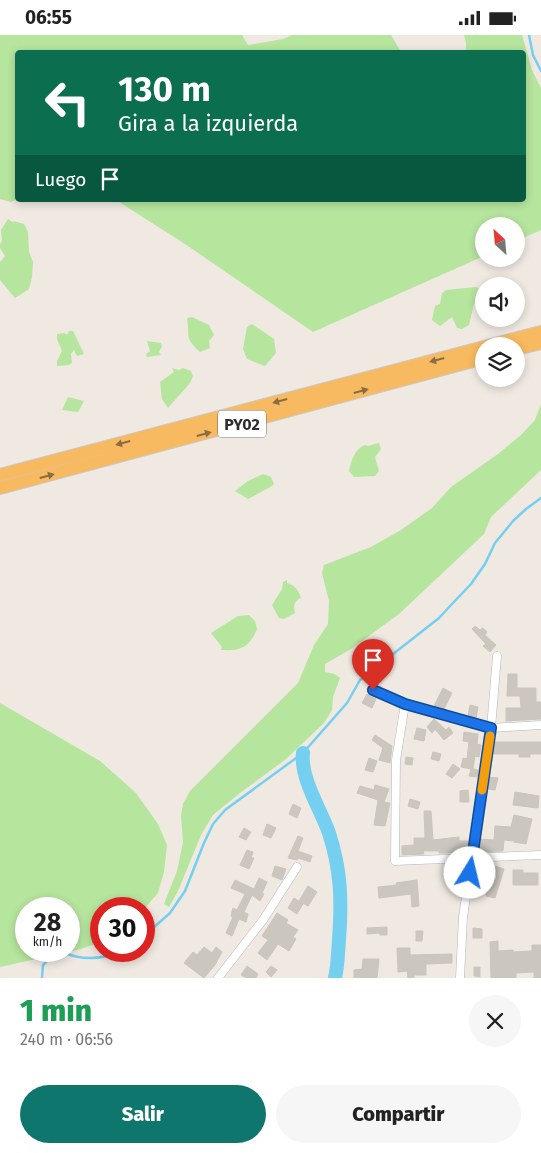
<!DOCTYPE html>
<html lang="es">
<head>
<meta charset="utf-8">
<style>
  body { margin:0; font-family:"Fira Sans",sans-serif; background:#f6f6f6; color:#222; height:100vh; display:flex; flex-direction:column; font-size:19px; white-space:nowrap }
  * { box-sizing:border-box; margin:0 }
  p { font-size:16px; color:#767676 }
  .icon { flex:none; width:28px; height:28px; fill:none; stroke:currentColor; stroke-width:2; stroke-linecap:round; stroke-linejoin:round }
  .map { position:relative; height:943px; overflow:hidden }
  .sheet { display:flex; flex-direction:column; background:#fff; flex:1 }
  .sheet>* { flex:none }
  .banner { position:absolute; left:15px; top:15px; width:511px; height:152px; border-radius:5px; box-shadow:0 2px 8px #0003; background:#0b6e4f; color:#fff; overflow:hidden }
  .needle { width:32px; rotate:334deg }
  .controls { position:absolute; left:475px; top:182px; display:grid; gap:10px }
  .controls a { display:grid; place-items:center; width:50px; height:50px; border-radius:50%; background:#fff; box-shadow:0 2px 8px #0003; font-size:25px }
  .speed { position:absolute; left:15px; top:862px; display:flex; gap:10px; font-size:25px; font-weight:700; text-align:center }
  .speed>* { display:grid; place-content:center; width:65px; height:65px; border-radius:50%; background:#fff; box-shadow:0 2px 8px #0003; line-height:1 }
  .speed small { font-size:12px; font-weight:400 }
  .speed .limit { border:8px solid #d22; background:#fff; color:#111 }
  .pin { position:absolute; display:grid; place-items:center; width:42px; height:42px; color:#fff; margin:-51px -21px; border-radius:50% 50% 50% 0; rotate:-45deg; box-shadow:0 0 5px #0007 }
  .pin .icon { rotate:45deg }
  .me { position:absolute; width:55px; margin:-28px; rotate:9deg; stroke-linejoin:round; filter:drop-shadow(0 0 4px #0008) }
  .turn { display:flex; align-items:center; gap:18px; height:105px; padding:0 20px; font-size:22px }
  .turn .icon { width:65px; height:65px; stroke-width:2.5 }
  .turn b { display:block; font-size:35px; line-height:42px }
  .then { display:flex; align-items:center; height:48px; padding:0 20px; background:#0003; gap:10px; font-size:19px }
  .round { display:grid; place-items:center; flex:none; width:52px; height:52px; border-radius:26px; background:#f6f6f6 }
  .head { display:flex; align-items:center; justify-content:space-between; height:85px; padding:0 20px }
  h1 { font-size:30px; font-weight:800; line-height:38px; color:#1e9e55 }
  .cta { display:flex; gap:10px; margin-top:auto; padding:10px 20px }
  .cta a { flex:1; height:58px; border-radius:30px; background:#0f766e; color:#fff; font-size:20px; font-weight:800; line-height:58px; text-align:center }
  .cta a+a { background:#f6f6f6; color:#222 }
  .status { display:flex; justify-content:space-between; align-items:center; height:35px; padding:0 25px; background:#fff; direction:ltr }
  .status svg { height:14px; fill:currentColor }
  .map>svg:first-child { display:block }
  .green { fill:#b6e59e; fill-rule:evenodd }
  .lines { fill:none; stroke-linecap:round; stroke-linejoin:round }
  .stream { stroke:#75cff0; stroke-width:2.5 }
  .river { stroke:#75cff0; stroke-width:14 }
  .building { fill:#cbc7bf; stroke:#cbc5ba }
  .minor-casing { stroke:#b4b7c1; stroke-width:9 }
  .trunk-casing { stroke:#c9c9c9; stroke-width:14 }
  .minor { stroke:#fff; stroke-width:8 }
  .trunk { stroke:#f8ba60; stroke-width:12 }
  .oneway { fill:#896d44 }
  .route-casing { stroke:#114b97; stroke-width:12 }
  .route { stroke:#1a73e8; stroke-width:9 }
  .slow { stroke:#f59e0b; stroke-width:9 }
  .labels { text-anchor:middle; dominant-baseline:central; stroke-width:5; stroke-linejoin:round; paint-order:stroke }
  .shield { fill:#fff; stroke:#6d6d6d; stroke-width:1 }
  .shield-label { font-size:16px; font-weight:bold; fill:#2e2e2e }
</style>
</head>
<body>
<div class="status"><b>06:55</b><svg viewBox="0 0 49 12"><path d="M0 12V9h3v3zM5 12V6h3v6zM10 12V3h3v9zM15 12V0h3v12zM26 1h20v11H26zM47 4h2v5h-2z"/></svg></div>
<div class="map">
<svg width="541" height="943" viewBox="0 0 541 943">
  <rect width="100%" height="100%" fill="#efe9e1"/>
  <path class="green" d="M0 0H242L248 10 283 4 292 0H391L401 17 18 18V164L11 167 0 164Z
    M464 0H522L532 35 541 53V195L516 206V191H484V221L313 297 185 209 116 165H524V18L466 17V8Z
    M8 184 14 188 13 186 24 189 28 197 29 217 33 227 32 242 29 254 15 263 0 245V227L5 221 0 213V209L2 206 1 195Z
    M476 252 482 255 483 259 474 269 469 290 462 294 457 293 452 282 440 291 432 285 435 271 440 269 442 258 446 255Z
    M192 282 209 290 214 300 209 306 210 313 200 317C184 302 190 303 187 283Z
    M252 289 274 304 276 318 265 331 247 324 243 314 247 292Z
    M69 296H73L84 319 77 321 74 315 71 319 72 328 69 330 57 331V326L62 316 57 304V299L64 298 67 300Z
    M147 306 161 308 162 311 159 317 161 320 147 322 146 319 150 316Z
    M172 333 179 335 183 333 191 336 193 341 190 348 168 373 162 364 160 347 174 337Z
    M68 362 84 366 78 377 62 375Z
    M541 369V435L491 482 484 499 399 579 351 614 325 629V637L335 639 340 643 333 662 332 675 324 688 286 724 240 758 213 780 201 800 178 856 169 872 164 869 177 836 183 807 181 781 183 769 190 756 298 648 314 610 328 589 329 566 322 538 324 530 371 512 401 495 432 473 451 452 498 419 521 400 535 385Z
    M379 408 381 414 375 422 379 436 375 441 354 442 349 436C352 424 354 415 365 410L368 411Z
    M263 439 271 442 274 449 272 451 248 464 235 456 248 446Z
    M287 545V548C296 551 298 555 301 563 294 566 293 571 295 578L284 584 279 583 272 570 282 554 283 547Z
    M249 580 255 586 257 594C249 613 241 616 221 615L222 612 211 598 238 581Z
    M0 668 100 726 136 758 158 789 167 810 164 837 158 858 144 874H101V907L81 914 0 932ZM26 874H69V916H26Z"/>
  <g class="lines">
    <path class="stream" d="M529 0 533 20 541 36
      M144 901 170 878 185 856 204 808 213 789 225 775 303 718 347 668 360 645 439 583 452 569 471 549 485 529 495 508 513 486 526 474 541 463
      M42 943 43 930 50 923 65 918C84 926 103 924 122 916"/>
    <path class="river" d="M303 718C300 743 321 775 329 798 341 835 342 866 339 905 338 917 338 930 335 943"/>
  </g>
  <path class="building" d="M475 591 480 595 483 593 487 597 485 600 496 610 490 617 483 611 486 609 472 594Z
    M508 639H517V653H536V667H541V684L506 686V673H521L520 661H507Z
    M443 653 452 658 444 674 434 671Z
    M367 659 376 664 372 673 362 668Z
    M470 670 478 672 476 683 468 681Z
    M434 684 446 695 449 692 453 698 444 705 435 694 432 698 427 692Z
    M417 693 426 695 424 706 414 704Z
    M464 697 478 699 477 709 481 710 479 722 475 721 473 734 478 735 477 742 469 741 471 734 461 732 463 723 467 724 469 707 463 706Z
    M375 700 392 711 390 728 379 725 383 713 372 705Z
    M495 707H541V719H530V722H519V719H493Z
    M433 717 441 719 439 726 431 724Z
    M406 722 413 723 412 730 405 729Z
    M369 723 377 726 373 737 365 735Z
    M453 729 460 734 452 743 446 739Z
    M489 742 498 743 495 755 488 754Z
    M375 750 389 754 384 767 390 768 385 791 374 790 378 765 357 758 360 751 374 755Z
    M468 755 469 767H460V756Z
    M515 757 539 761 538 773 513 770Z
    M410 764 420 767 418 774 408 771Z
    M293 769 301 773 297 783 289 779Z
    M424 776H431L433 805 459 802V806H468L467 817 439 818V816H423L424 819 402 820V811L414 810V803H425Z
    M514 780 532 784 526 809 514 807V803L513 806 504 805 503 816 478 817 480 804 494 805 495 791 511 792Z
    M267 789 276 793 271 803 263 800Z
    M244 793 251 797 246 805 239 802Z
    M298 801 303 803 298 816 312 821 310 827 298 823 297 825 288 823Z
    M247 815 253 817 251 823H254L249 834 240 830Z
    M275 831 286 834 282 845 272 841Z
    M495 831 504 834 495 863 486 861 490 847 475 846V838H479L480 832 495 833Z
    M513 835H523V838H538V850H513Z
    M259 843 267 847 262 858 264 859 260 866 252 860 244 877 248 879 246 887 239 884 232 901 226 898 233 882 231 881 233 873 237 875 245 859 231 853 235 845 254 854Z
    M417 845 419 871 412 872 411 859 379 863 378 852 397 850 396 848Z
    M308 851 317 857 308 871 299 866Z
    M294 863 303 869 297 879 288 873Z
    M277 878 288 885 286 888 298 895 293 902 296 904 289 916 278 909 267 925 258 918 268 905 262 901Z
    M387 892V900H380V898L367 899V893Z
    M473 893 482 894V903H473Z
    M416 896H423L422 906H416Z
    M498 906V916L513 915V917L532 916V910H541V943H534V937L516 938V943H491L490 907Z
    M204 912 212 918 216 912 222 917 215 930 204 943 184 928 193 917 197 920Z
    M397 913H410V920L452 919V928L426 929V940H414V943H408L407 936 398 937Z
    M363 924H379L377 943H354V935L362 934Z
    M247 931 258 939 256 943H247L241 940Z
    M271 931 277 935 271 942 266 937Z
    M474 932H480V942L474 941Z"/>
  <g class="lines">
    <g class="minor-casing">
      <path id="minor" d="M373 655 405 669 491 693 541 690
        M405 669 396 725 395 826 541 820
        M218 943 263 885 297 832
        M460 943 463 882 491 693 497 621"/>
    </g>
    <g class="trunk-casing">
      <path id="trunk" d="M487 311 541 297
        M516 314 541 308
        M0 440 484 312
        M0 453 484 323"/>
    </g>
    <use href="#minor" class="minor"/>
    <use href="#trunk" class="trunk"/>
  </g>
  <defs><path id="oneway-solid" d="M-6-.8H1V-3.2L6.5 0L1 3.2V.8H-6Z" transform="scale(1.25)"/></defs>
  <g class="oneway">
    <use href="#oneway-solid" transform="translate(437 325) rotate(165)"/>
    <use href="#oneway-solid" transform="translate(361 356) rotate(-15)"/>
    <use href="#oneway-solid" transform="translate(280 366) rotate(165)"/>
    <use href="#oneway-solid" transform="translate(204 399) rotate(-15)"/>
    <use href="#oneway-solid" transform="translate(123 408) rotate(165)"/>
    <use href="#oneway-solid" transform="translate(47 441) rotate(-15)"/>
  </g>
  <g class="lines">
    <g class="route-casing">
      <path id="route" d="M373 655 405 669 491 693 470 838"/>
    </g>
    <use href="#route" class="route"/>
    <path class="slow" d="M482 755 490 701"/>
  </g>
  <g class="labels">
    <rect class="shield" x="218" y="375.5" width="48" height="27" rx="4"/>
    <g class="shield-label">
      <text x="242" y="389">PY02</text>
    </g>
  </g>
</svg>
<div class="controls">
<a><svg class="needle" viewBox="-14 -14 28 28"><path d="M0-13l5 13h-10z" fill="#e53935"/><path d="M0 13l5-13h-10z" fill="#767676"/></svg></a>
<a><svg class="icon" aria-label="sound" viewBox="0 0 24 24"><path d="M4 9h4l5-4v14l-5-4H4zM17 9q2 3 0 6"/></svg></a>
<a><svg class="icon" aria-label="layers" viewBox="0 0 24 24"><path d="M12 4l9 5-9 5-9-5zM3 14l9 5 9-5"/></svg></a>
</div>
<div class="speed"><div>28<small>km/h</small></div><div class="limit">30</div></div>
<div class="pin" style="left:373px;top:655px;background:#d93025"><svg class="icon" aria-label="arrive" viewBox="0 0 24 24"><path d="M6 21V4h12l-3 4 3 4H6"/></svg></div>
<svg class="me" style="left:470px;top:838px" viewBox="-20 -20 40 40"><circle r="19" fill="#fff"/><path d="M0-13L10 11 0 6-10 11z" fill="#1a73e8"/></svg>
<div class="banner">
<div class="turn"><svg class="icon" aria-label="left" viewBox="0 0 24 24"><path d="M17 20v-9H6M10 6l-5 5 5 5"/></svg><div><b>130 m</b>Gira a la izquierda</div></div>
<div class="then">Luego<svg class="icon" aria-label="arrive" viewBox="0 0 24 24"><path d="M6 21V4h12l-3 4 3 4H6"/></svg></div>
</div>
</div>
<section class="sheet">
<div class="head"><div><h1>1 min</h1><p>240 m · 06:56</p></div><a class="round"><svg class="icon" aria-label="close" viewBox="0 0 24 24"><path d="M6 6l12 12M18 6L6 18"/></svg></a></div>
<div class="cta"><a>Salir</a><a>Compartir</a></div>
</section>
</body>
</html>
